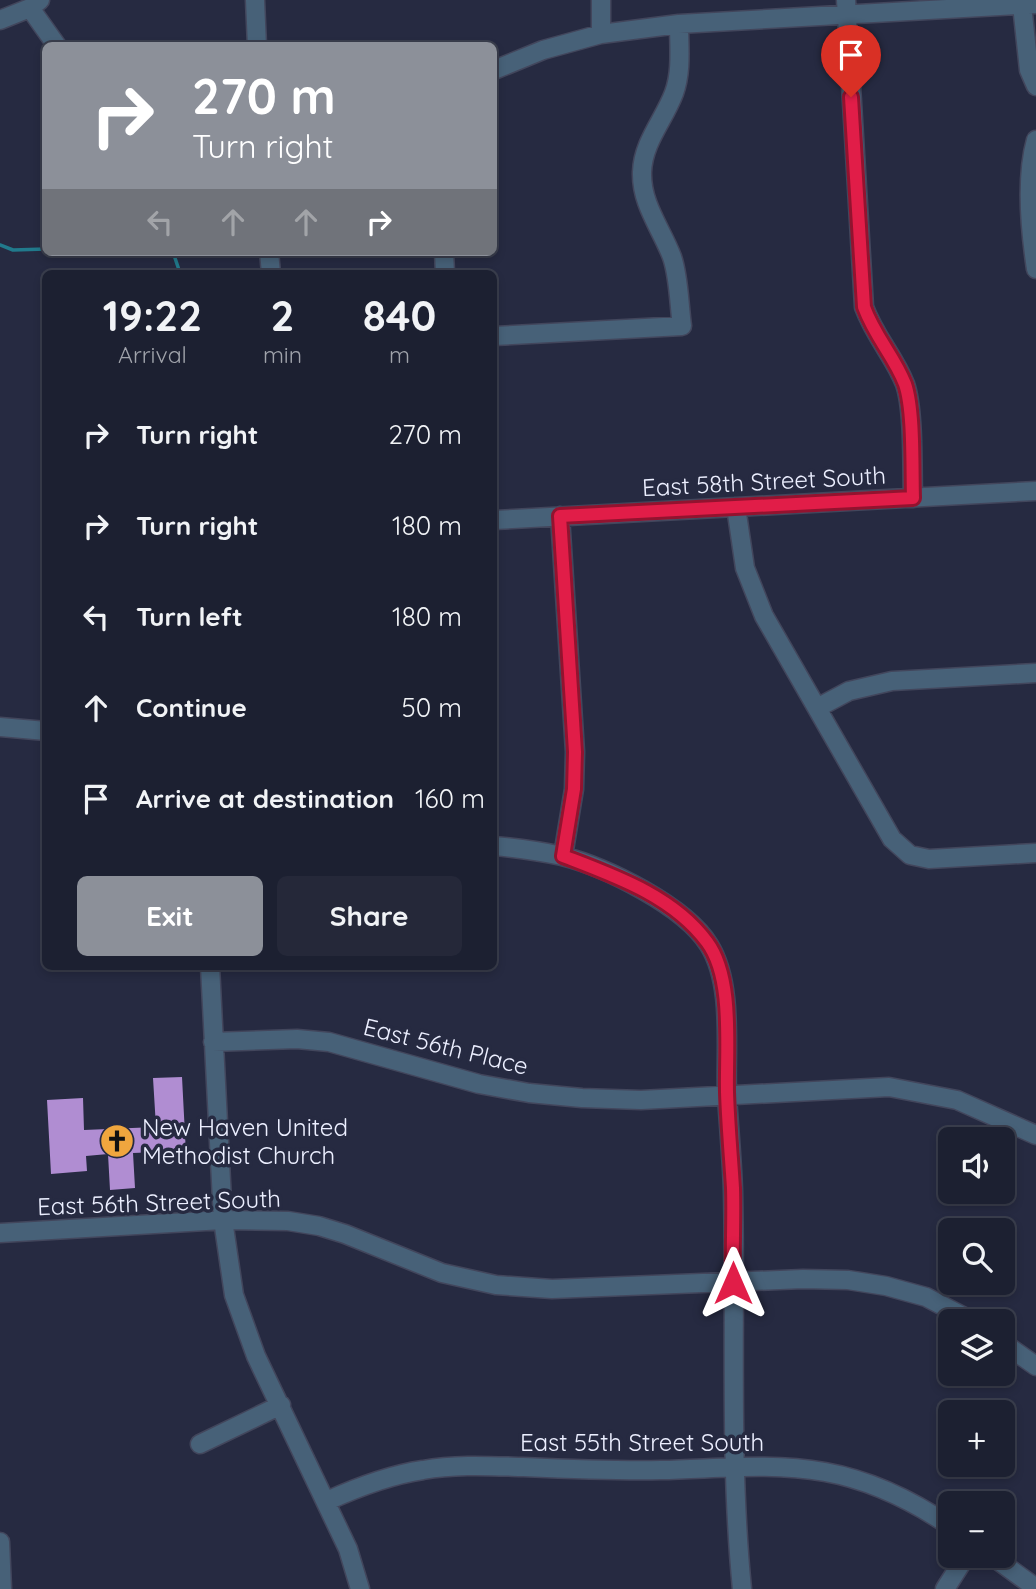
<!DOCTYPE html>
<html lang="en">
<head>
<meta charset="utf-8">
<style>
  body { margin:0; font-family:Quicksand,sans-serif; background:#252839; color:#f1f3f6; height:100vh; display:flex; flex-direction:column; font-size:26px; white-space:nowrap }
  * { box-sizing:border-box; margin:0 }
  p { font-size:23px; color:#a0a3ab }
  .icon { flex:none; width:38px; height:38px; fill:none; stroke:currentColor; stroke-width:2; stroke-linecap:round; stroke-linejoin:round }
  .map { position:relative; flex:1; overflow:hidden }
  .side { position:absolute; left:42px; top:270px; width:455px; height:700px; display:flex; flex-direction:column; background:#1c2031; border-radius:10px; box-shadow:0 4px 10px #0003,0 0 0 2px #3a3e4d }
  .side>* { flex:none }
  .banner { position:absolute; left:42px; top:42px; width:455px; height:214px; border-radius:10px; box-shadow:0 4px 10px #0003,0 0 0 2px #3a3e4d; background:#8c9099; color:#fff; overflow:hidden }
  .tools { position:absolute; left:938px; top:1127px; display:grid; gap:14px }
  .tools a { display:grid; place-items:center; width:77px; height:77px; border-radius:10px; background:#1c2031; box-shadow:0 4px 10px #0003,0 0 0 2px #3a3e4d; font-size:35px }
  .pin { position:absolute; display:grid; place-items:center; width:60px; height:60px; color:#fff; margin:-72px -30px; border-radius:50% 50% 50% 0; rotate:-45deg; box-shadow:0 0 7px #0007 }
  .pin .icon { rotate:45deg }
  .me { position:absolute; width:77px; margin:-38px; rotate:0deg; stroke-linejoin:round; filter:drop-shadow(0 0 5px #0008) }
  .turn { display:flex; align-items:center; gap:24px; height:147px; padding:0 35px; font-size:32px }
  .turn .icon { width:91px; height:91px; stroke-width:2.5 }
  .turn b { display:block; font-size:49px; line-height:60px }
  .lanes { display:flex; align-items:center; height:66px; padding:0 35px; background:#0003; justify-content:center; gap:35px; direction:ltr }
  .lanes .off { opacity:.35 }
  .eta { display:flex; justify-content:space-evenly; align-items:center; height:119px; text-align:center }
  .eta b { font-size:42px; font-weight:700; line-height:49px }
  .primary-button { display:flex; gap:14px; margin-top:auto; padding:14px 35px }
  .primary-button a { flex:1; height:80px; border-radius:10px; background:#8c9099; color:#fff; font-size:28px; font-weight:700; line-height:80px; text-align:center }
  .primary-button a+a { background:#252839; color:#f1f3f6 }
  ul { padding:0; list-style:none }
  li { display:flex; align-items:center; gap:21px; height:91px; padding:0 35px }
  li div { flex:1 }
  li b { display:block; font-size:26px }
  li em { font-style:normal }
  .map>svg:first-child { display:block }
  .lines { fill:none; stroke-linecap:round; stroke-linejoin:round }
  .stream { stroke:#217a8c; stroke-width:3.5 }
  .building { fill:#b08dd2 }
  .minor-casing { stroke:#42465c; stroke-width:21 }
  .minor { stroke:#476178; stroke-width:18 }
  .route-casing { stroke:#92132f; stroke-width:18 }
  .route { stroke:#e11d48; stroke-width:12 }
  .labels { text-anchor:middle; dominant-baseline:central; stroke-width:7; stroke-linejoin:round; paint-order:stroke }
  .street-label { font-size:24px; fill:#ecefff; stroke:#262a41 }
  .poi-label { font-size:24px; fill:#ecefff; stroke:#262a41; text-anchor:start }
</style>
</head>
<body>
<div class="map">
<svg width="1036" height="1589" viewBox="0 0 1036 1589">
  <rect width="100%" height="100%" fill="#262a41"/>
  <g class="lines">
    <path class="stream" d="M0 245 13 250 46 249
      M173 252 180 273"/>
  </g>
  <path class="building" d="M182 1077 186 1154H181V1160L163 1161 162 1155H158V1152L133 1153 135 1188 110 1190 108 1154 86 1156 87 1171 51 1174 47 1100 83 1098 84 1130 156 1127 153 1078Z"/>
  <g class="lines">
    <g class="minor-casing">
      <path id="minor" d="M255 0 257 46
        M846 0 864 307C875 337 894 356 905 384 914 410 912 468 913 498
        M1022 5 1029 70 1036 86
        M30 8 57 46
        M0 20 30 8 40 0
        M601 34V0
        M494 70 543 50 601 34 679 24 1036 4
        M1036 140C1025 179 1030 229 1036 269
        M269 252 271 273
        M444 252 445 273
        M494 336 682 326C679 304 679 277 672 257 661 228 641 204 642 172 643 142 664 120 674 93 682 71 679 47 679 24
        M736 507 745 568 764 616 892 839 910 855 929 859 1036 853
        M560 516 575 752 574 789 563 856
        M494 520 1036 491
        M817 708 849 691 892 681 1036 673
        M0 727 46 731
        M494 846C516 848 539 851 562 856 606 867 685 906 709 945 734 985 725 1050 727 1096 729 1128 732 1160 733 1191 736 1324 729 1457 742 1589
        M210 966 223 1220 234 1295 256 1356 348 1549 360 1589
        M213 1042 297 1039 329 1042 479 1084 529 1093 582 1098 641 1100 889 1087 957 1100 1036 1135
        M0 1233 223 1220 288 1221 319 1226 345 1234 442 1273 496 1285 552 1289 803 1279 848 1280 886 1286 926 1297 972 1321
        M1003 1343 1036 1366
        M200 1444 281 1405
        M327 1501C358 1487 389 1475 423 1470 456 1464 490 1466 523 1467 569 1469 615 1471 661 1470 716 1469 770 1462 825 1472 870 1480 913 1501 950 1526
        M0 1542 2 1589
        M992 1556 1036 1588
        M945 1589 966 1556"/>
    </g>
    <use href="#minor" class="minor"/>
  </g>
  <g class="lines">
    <g class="route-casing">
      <path id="route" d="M733 1283C732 1252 734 1220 733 1188 731 1156 728 1124 727 1092 726 1049 734 978 707 942 673 896 615 876 563 856L574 789 575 752 560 516 913 498C912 468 914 410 905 384 894 356 875 337 864 307L851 97"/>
    </g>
    <use href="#route" class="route"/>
  </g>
  <defs>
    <g id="church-disc" transform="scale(1.75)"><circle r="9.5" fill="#f0a63e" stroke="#262a41"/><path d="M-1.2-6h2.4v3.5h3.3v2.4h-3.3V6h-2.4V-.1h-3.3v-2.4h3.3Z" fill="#111"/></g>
  </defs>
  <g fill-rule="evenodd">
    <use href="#church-disc" x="117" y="1141"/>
  </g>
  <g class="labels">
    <g class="street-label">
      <text transform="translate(764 481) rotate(-3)">East 58th Street South</text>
      <text transform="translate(446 1046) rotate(14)">East 56th Place</text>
      <text transform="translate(159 1202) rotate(-2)">East 56th Street South</text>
      <text x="642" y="1442">East 55th Street South</text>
    </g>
    <g class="poi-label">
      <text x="142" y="1127">New Haven United<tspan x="142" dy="28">Methodist Church</tspan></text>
    </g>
  </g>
</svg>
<div class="tools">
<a><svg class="icon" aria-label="sound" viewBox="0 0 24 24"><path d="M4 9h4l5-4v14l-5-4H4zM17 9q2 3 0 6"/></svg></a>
<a><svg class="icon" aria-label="search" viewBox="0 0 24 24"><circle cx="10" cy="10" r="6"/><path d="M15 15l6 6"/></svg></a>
<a><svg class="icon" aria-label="layers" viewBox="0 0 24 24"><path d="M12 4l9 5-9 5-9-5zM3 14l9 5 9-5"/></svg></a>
<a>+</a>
<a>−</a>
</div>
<div class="pin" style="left:851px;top:97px;background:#d93025"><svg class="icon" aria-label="arrive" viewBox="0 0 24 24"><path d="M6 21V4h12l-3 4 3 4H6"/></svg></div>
<svg class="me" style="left:733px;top:1283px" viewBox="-20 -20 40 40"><path d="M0-17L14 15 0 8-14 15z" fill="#e11d48" stroke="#fff" stroke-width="4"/></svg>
<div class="banner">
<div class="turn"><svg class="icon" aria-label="right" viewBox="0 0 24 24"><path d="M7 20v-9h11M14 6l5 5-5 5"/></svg><div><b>270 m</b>Turn right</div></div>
<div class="lanes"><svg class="icon off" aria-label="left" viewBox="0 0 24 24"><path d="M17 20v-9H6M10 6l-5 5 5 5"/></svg><svg class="icon off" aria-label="ahead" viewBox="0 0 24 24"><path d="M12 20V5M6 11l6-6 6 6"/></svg><svg class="icon off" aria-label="ahead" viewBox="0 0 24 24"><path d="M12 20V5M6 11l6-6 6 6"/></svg><svg class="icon" aria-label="right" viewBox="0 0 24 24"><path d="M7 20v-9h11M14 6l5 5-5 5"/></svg></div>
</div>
<section class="side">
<div class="eta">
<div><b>19:22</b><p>Arrival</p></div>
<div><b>2</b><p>min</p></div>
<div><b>840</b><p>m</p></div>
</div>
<ul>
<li><svg class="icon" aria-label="right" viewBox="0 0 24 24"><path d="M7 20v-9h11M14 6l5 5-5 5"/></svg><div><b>Turn right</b></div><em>270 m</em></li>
<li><svg class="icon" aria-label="right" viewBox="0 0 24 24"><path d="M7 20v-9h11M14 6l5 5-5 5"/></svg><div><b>Turn right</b></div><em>180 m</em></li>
<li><svg class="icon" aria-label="left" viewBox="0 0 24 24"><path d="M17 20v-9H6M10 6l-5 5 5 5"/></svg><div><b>Turn left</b></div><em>180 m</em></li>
<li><svg class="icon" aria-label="ahead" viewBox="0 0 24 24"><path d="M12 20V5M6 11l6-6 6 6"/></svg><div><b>Continue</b></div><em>50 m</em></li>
<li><svg class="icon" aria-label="arrive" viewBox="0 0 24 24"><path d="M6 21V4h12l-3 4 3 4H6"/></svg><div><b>Arrive at destination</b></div><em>160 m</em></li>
</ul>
<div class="primary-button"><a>Exit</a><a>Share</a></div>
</section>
</div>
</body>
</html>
